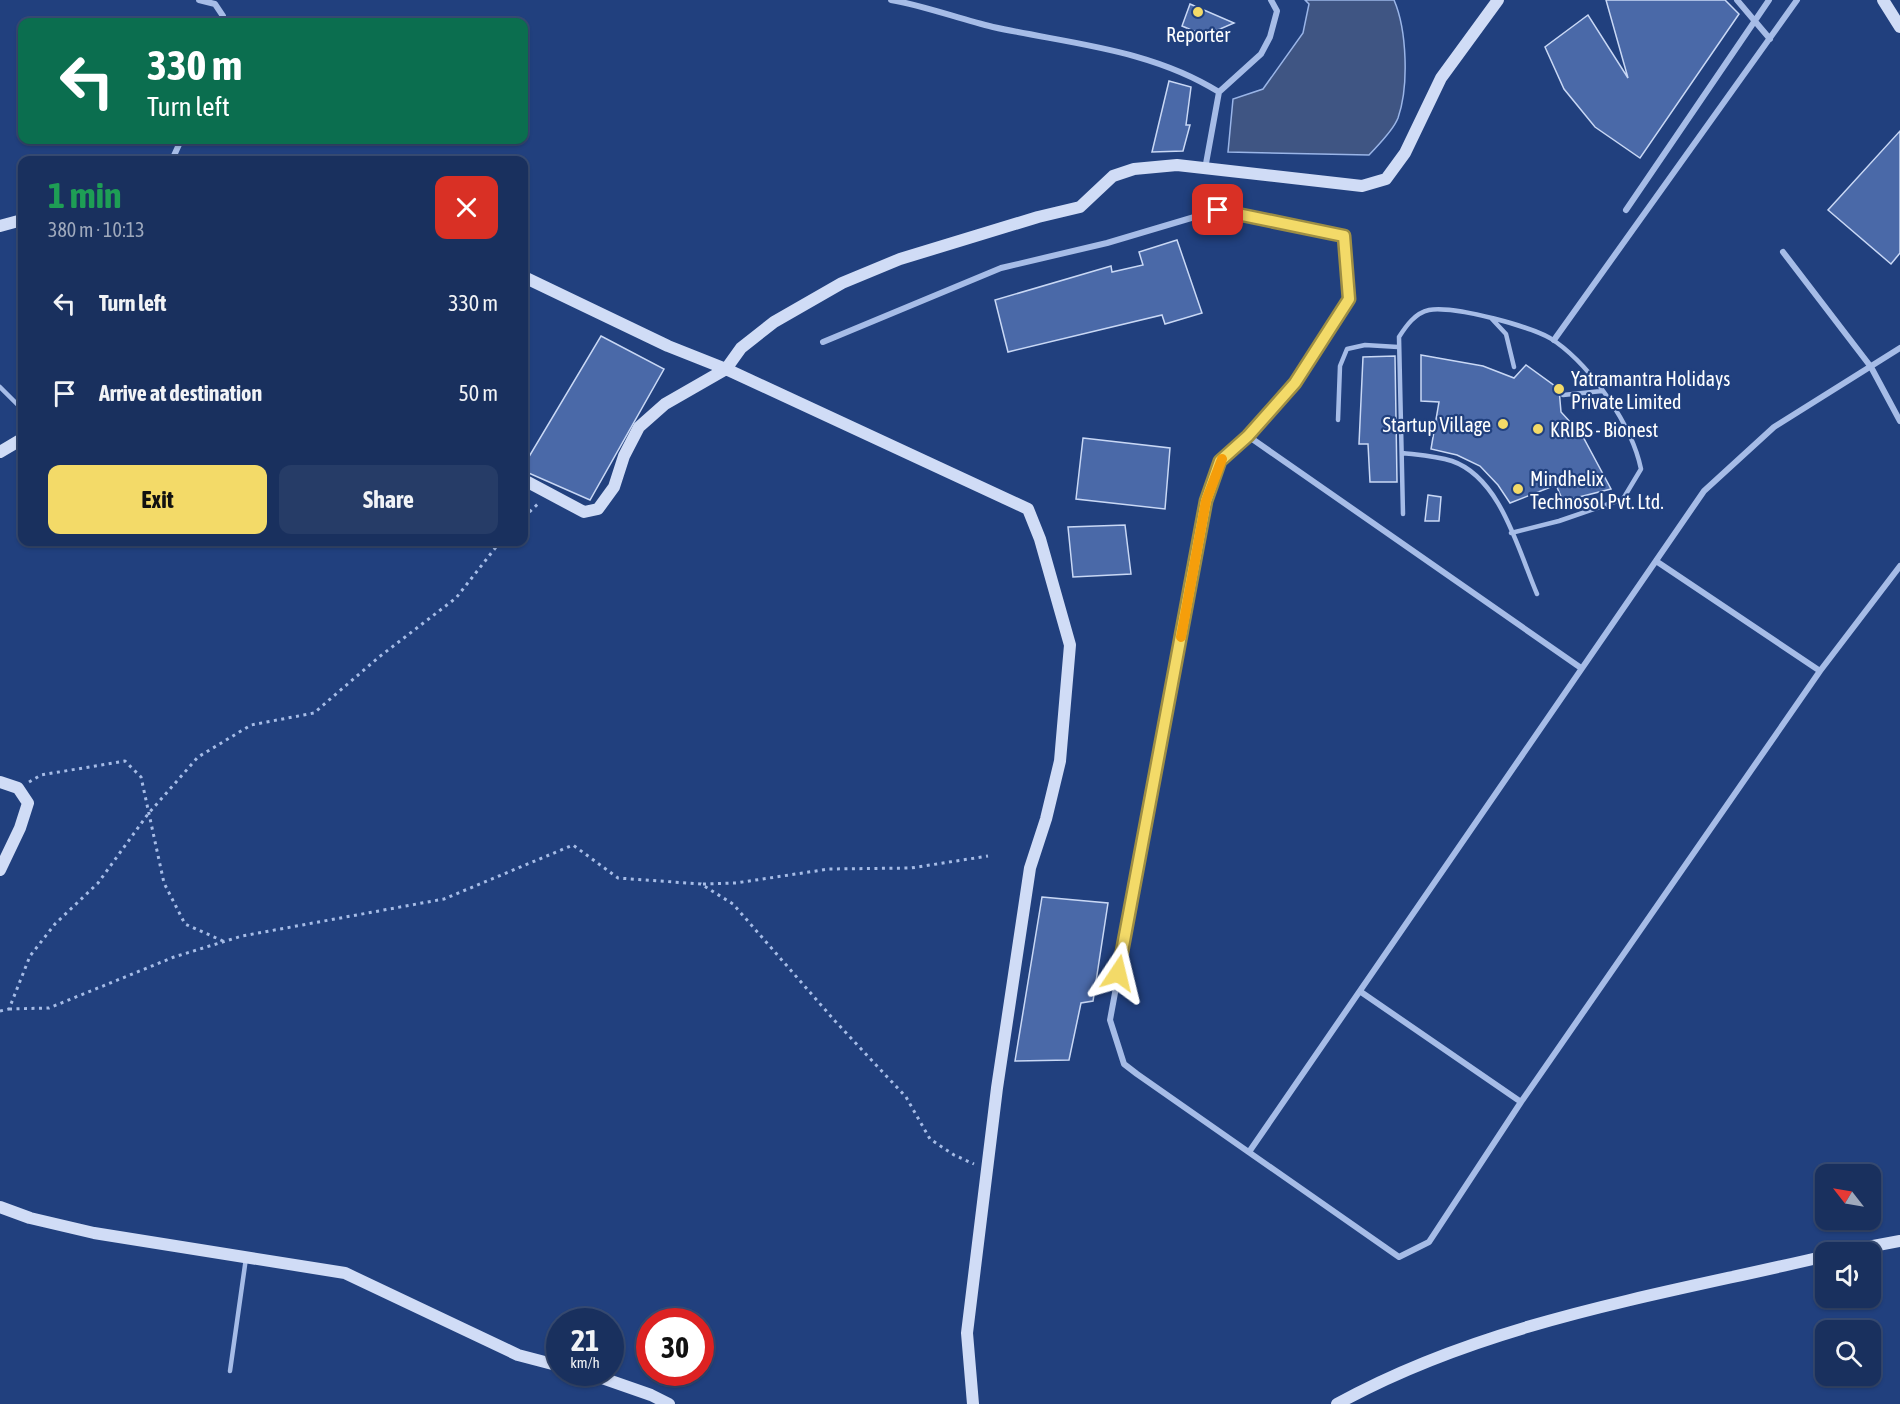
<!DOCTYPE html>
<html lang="en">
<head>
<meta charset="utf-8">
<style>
  body { margin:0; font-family:"Asap Condensed",sans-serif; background:#263c67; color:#f1f3f6; height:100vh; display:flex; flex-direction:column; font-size:22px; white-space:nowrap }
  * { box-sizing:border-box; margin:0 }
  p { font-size:20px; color:#9fa9bc }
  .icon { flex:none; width:33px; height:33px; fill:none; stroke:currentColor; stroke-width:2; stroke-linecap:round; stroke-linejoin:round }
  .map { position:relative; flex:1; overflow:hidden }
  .drawer { position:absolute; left:18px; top:156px; width:510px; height:390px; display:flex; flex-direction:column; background:#19305e; border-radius:12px; box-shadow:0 2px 4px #0004,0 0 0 2px #374b73 }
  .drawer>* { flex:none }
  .hud { position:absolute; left:18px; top:18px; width:510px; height:126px; border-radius:12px; box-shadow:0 2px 4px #0004,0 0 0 2px #374b73; background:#0b6e4f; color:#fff; overflow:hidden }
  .needle { width:39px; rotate:301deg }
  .buttons { position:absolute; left:1815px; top:1164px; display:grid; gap:12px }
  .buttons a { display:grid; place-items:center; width:66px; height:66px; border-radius:12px; background:#19305e; box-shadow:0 2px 4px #0004,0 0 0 2px #374b73; font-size:30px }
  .speed { position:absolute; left:546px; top:1308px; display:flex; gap:12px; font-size:30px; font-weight:700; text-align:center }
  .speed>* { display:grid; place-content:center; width:78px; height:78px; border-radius:50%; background:#19305e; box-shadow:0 2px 4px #0004,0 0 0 2px #374b73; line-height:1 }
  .speed small { font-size:15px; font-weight:400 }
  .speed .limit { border:9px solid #d22; background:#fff; color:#111 }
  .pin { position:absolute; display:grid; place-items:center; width:51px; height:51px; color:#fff; margin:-26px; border-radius:12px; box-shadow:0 3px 9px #0006 }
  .me { position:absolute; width:66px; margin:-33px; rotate:10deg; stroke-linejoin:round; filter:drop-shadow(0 0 4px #0008) }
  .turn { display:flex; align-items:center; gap:21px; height:126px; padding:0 30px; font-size:27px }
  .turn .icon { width:78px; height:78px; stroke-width:2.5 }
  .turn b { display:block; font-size:42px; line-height:51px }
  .round { display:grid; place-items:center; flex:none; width:63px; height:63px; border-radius:12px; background:#263c67 }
  .headline { display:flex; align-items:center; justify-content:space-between; height:102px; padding:0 30px }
  h1 { font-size:36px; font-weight:700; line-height:45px; color:#1e9e55 }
  .primary-button { display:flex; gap:12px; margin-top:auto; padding:12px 30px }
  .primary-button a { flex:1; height:69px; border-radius:12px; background:#f3da68; color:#111; font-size:24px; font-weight:700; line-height:69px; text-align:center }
  .primary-button a+a { background:#263c67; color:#f1f3f6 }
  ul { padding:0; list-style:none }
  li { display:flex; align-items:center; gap:18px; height:90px; padding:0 30px }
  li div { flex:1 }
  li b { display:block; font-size:22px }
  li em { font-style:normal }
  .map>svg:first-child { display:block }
  .water { fill:#3f5583; stroke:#9ab5e8; stroke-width:1.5 }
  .building { fill:#4a69a8; stroke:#c9d8f5; stroke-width:1.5 }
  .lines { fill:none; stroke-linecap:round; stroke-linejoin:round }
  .path { stroke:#a6bce7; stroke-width:3; stroke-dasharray:3 4.5; stroke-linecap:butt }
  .lane { stroke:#a6bce7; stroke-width:4.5 }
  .street { stroke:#a6bce7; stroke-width:6 }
  .secondary { stroke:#d0dcf6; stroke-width:12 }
  .route-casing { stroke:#9e8e44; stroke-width:15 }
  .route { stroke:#f3da68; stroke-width:10 }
  .slow { stroke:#f59e0b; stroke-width:10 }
  .poi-dot { fill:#f3da68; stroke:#21407e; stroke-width:2 }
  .labels { text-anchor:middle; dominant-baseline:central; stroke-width:4.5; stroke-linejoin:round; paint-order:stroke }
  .poi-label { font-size:20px; fill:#fff; stroke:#21407e; text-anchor:start }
</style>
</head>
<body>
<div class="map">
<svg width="1900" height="1404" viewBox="0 0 1900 1404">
  <rect width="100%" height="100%" fill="#21407e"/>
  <path class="water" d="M1305 0H1394C1407 30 1409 87 1398 118 1393 131 1378 145 1369 155L1228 152 1233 99 1263 89 1303 33 1309 4Z"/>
  <path class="building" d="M1606 0H1725L1739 14 1640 158 1595 127 1564 89 1545 47 1588 15 1628 78Z
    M1190 4 1234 23 1211 33 1205 30 1201 34 1182 26Z
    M1169 81 1191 87 1186 125H1190L1183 151 1152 152Z
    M1900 131V253L1891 264 1828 210Z
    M1177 240 1202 313 1165 324 1162 315 1008 352 995 300 1111 266 1112 272 1143 265 1139 252Z
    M601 336 664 369 590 500 524 471V465Z
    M1421 355 1483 366 1514 378 1526 365 1559 389 1561 412 1582 435 1611 489 1563 501 1556 485 1510 503 1498 485 1480 466 1457 455 1431 449 1439 402 1421 401Z
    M1395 356 1397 482H1370L1368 444H1359L1363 357Z
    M1083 438 1170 448 1165 509 1076 499Z
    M1428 495 1441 497 1439 521H1425Z
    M1125 525 1131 574 1073 577 1068 527Z
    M1042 897 1108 903 1093 1001 1081 1003 1069 1060 1015 1061Z"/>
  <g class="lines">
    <path class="path" d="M524 517 540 502
      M29 782 41 775 125 761 141 777 164 883 185 924 223 941
      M703 884 736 883 829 869 911 868 988 856
      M9 1009 49 1008 174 957 242 936 444 899 573 845 618 878 701 884 733 904 835 1021 906 1097 930 1139 954 1155 974 1164
      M0 1011 9 1009 30 956 55 924 98 883 148 814 198 757 251 725 314 713 379 657 456 598 500 542"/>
    <path class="lane" d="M1492 319 1506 334 1514 367
      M0 387 22 409
      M1563 395 1602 391
      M1338 420 1340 366 1347 349 1365 345 1398 347
      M1402 453C1419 455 1436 456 1452 461 1501 478 1518 550 1537 594
      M1403 514 1399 337C1406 326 1415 313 1429 310 1452 305 1537 327 1556 342 1592 368 1632 425 1641 469L1623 499 1559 521 1511 533
      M230 1371 246 1258"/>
    <path class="street" d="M199 0 215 4 223 16 220 22
      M891 0C926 6 959 19 993 27 1071 44 1150 49 1219 92
      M1737 0 1770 39
      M172 160 181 140
      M1205 169 1219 92 1261 54 1270 37 1277 11 1271 0
      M1626 210 1769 0
      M1783 252 1871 367 1900 421
      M1554 340 1797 0
      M823 342 1001 268 1107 243 1218 210 1344 236 1349 299 1295 383 1248 436 1220 461 1206 501 1110 1020 1124 1064 1137 1074 1399 1257 1429 1242 1521 1102 1820 671 1900 566
      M1248 436 1581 668
      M1656 561 1820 671
      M1361 992 1521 1102
      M1249 1152 1704 491 1774 427 1900 348"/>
    <path class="secondary" d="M1883 0 1900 27
      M0 226 22 220
      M524 277 668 346 726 369 1028 509 1040 539 1070 645 1060 761 1046 819 1030 868 997 1088 967 1333 973 1404
      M0 452 22 439
      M524 480 584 512 598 509 614 487 624 456 639 427 665 404 726 369 741 348 774 322 842 283 900 259 1038 217 1080 207 1113 176 1134 169 1177 165 1362 186 1386 179 1405 153 1441 78 1498 0
      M0 782 18 788 28 803 20 828 0 870
      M0 1207 30 1218 94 1233 345 1273 518 1355 560 1366
      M1841 1252 1900 1241
      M585 1372 651 1395 669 1404
      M1337 1404C1487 1321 1661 1295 1826 1256"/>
  </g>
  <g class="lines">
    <g class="route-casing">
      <path id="route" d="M1118 973 1206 501 1220 461 1248 436 1295 383 1349 299 1344 236 1218 210"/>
    </g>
    <use href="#route" class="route"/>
    <path class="slow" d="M1181 637 1206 501 1222 459"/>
  </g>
  <g class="poi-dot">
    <circle cx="1198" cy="12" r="6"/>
    <circle cx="1559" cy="389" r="6"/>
    <circle cx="1503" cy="424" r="6"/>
    <circle cx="1538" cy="429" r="6"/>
    <circle cx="1518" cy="489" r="6"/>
  </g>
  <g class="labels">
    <g class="poi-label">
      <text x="1198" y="34" text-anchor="middle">Reporter</text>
      <text x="1571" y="378">Yatramantra Holidays<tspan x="1571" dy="23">Private Limited</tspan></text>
      <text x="1491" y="424" text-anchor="end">Startup Village</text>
      <text x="1550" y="429">KRIBS - Bionest</text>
      <text x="1530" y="478">Mindhelix<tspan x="1530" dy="23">Technosol Pvt. Ltd.</tspan></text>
    </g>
  </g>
</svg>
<div class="buttons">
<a><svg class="needle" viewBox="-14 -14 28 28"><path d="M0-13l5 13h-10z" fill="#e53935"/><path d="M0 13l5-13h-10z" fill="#9fa9bc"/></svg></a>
<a><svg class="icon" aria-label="sound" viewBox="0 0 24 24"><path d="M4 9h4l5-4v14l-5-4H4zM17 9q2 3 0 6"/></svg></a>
<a><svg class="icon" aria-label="search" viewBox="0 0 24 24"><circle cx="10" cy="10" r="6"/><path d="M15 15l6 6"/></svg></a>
</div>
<div class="speed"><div>21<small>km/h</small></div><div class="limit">30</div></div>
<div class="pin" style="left:1218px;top:210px;background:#d93025"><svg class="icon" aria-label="arrive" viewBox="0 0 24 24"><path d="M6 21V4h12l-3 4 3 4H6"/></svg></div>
<svg class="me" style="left:1118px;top:973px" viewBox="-20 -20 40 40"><path d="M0-17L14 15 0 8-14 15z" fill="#f3da68" stroke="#fff" stroke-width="4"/></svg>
<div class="hud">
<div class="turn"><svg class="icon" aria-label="left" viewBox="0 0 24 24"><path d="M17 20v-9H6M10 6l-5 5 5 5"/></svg><div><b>330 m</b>Turn left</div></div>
</div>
<section class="drawer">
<div class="headline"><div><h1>1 min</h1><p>380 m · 10:13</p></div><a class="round" style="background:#d93025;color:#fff"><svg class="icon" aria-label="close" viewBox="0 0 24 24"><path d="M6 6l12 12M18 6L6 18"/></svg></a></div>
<ul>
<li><svg class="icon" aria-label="left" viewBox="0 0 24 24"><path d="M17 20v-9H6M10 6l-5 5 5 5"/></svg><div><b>Turn left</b></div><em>330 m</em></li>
<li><svg class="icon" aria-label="arrive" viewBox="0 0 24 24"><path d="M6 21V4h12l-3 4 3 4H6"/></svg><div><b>Arrive at destination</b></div><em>50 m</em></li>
</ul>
<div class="primary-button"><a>Exit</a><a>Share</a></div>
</section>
</div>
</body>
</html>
